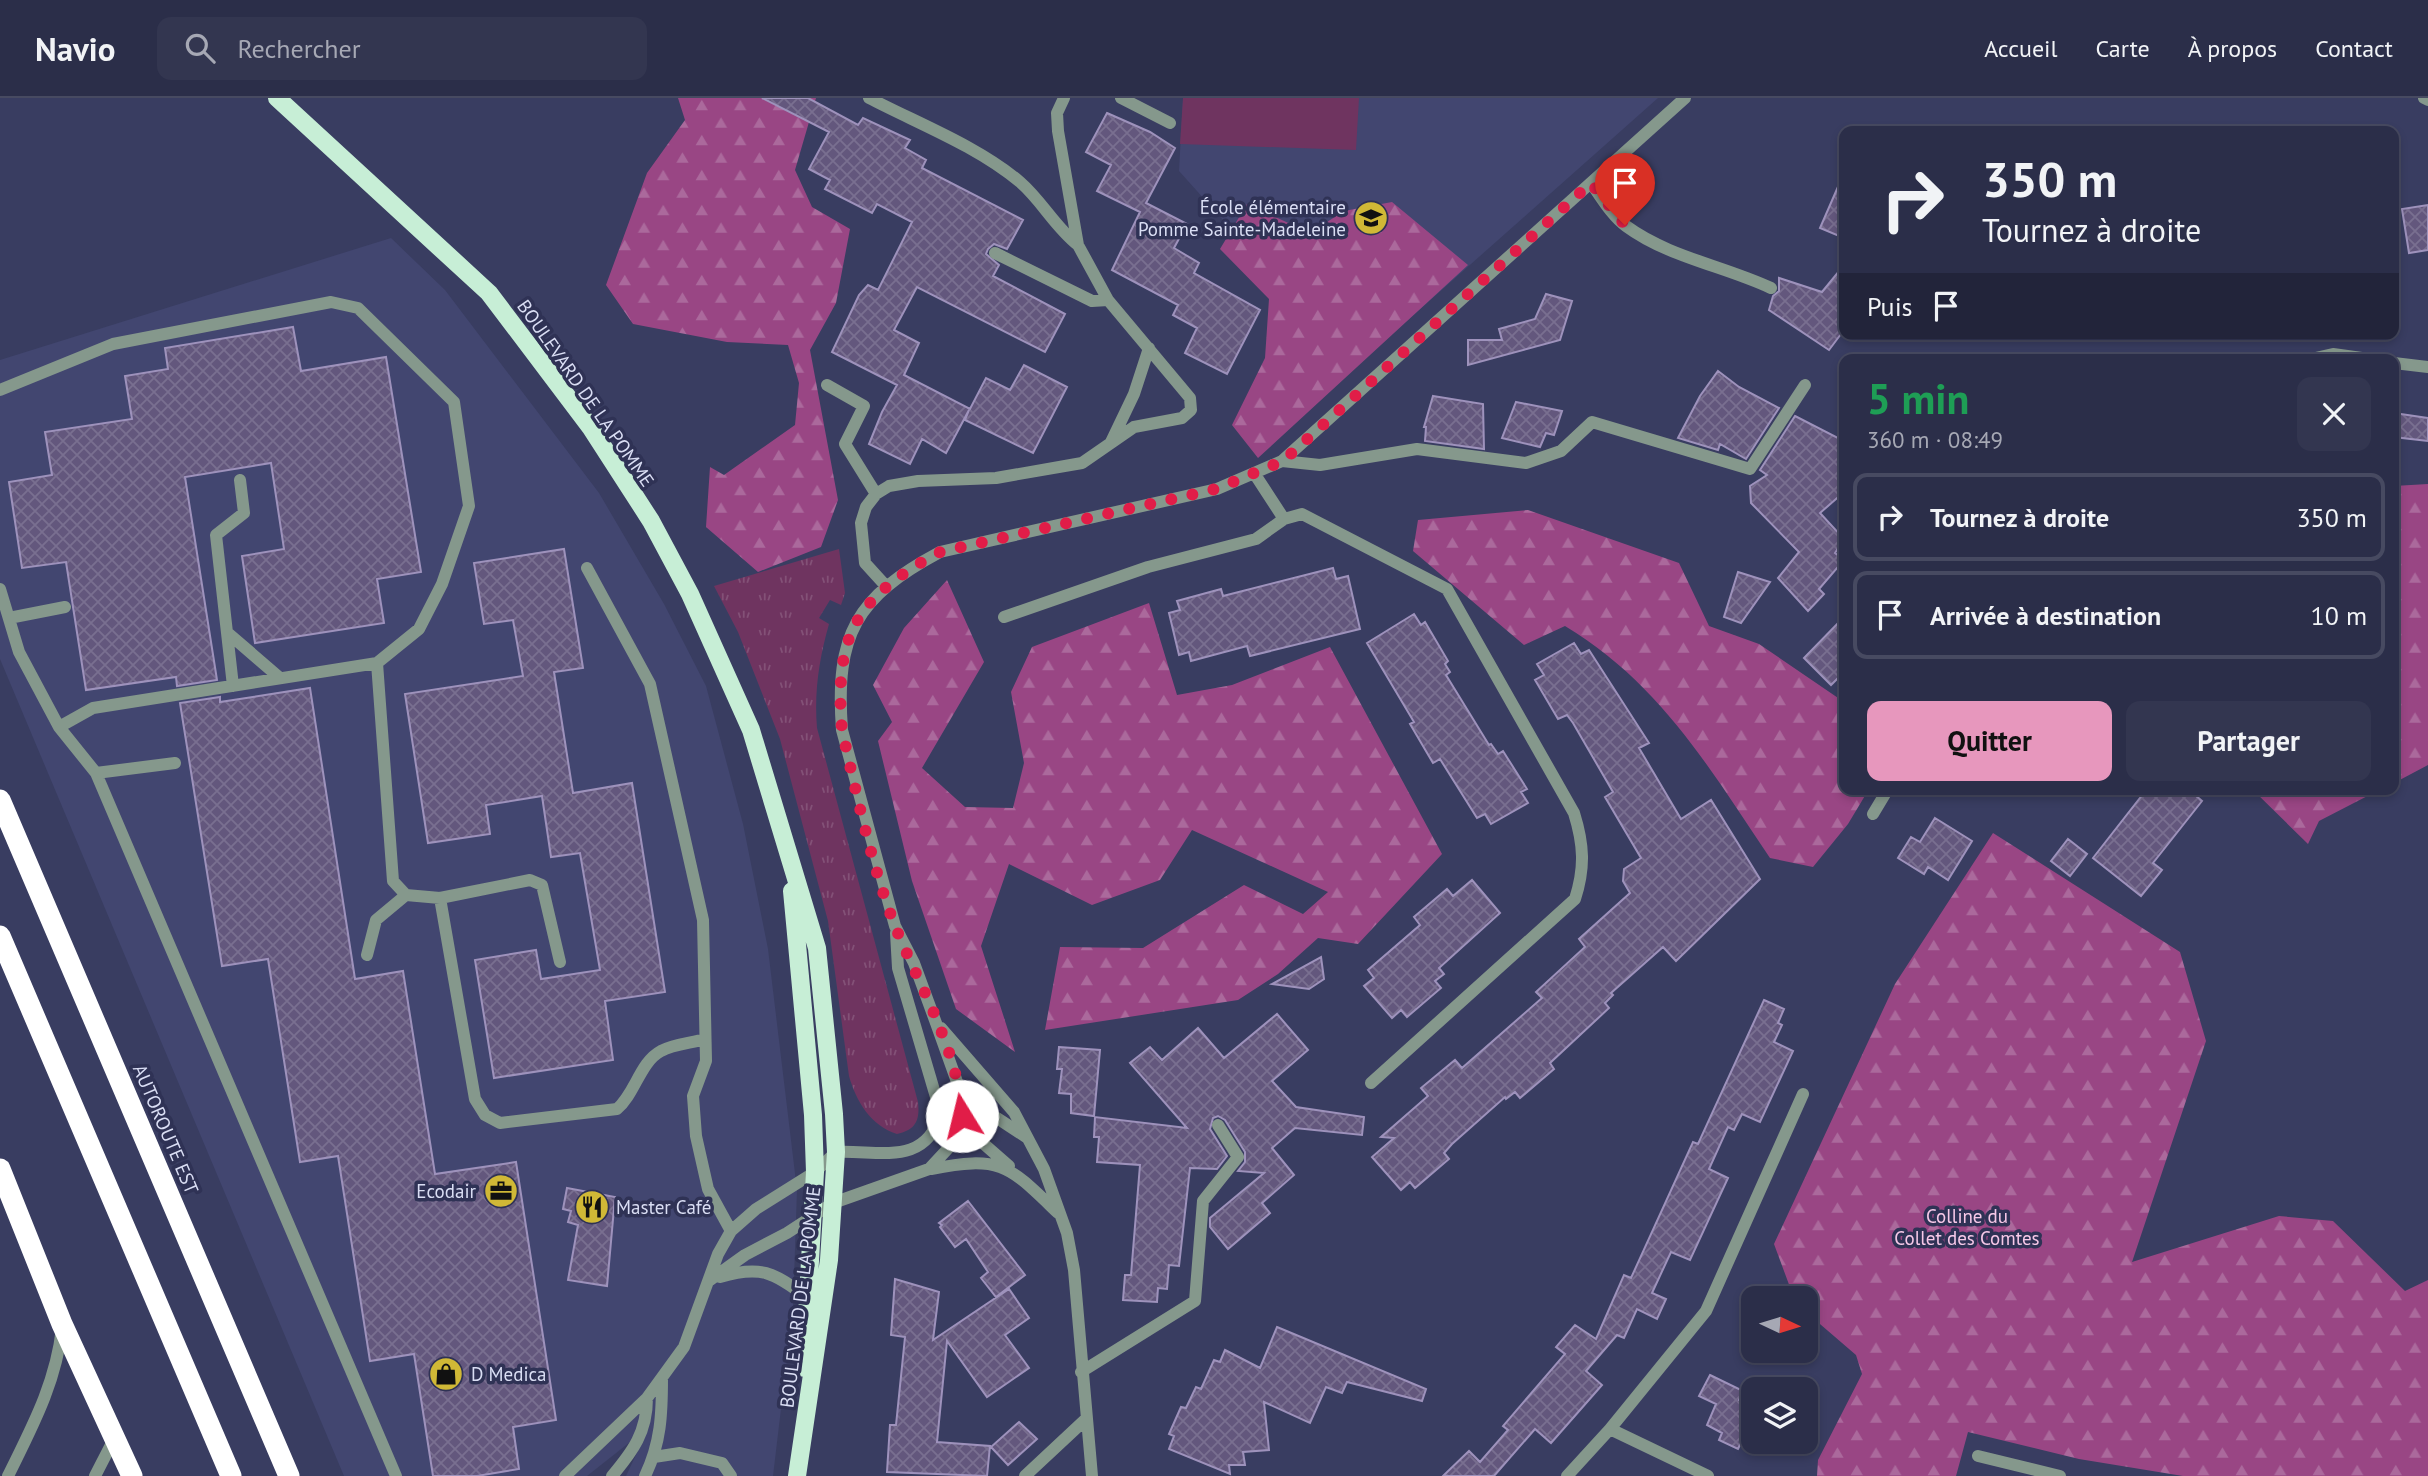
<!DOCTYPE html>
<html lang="fr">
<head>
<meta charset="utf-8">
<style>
  body { margin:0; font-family:"PT Sans",sans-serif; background:#333650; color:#f1f3f6; height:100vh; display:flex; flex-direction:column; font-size:26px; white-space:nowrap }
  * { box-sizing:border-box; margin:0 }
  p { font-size:23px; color:#a6a8b4 }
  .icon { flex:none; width:38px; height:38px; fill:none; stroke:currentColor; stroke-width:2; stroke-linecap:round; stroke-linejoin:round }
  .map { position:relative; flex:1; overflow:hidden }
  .side { position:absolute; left:1839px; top:256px; width:560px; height:441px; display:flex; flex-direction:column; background:#2b2e49; border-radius:14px; box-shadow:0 4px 10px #0003,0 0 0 2px #474a61 }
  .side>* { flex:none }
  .hud { position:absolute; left:1839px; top:28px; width:560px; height:214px; border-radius:14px; box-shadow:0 4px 10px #0003,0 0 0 2px #474a61; background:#2b2e49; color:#f1f3f6; overflow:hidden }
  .needle { width:46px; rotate:94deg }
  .tools { position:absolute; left:1741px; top:1188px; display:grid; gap:14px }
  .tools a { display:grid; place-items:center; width:77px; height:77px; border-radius:14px; background:#2b2e49; box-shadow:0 4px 10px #0003,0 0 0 2px #474a61; font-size:35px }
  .pin { position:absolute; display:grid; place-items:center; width:60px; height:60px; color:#fff; margin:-72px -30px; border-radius:50% 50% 50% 0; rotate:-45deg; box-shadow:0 0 7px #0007 }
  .pin .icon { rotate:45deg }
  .me { position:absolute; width:77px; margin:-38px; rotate:351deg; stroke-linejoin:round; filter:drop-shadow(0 0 5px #0008) }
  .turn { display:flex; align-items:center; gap:24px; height:147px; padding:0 28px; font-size:32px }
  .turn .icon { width:91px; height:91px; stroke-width:2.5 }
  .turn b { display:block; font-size:49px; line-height:60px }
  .then { display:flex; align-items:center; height:66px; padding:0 28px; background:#0003; gap:14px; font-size:26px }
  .round { display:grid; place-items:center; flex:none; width:74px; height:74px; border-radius:14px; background:#333650 }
  .overview { display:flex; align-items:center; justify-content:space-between; height:119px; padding:0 28px }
  h1 { font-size:42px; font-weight:700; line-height:52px; color:#1e9e55 }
  .button { display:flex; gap:14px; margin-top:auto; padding:14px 28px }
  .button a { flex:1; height:80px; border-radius:14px; background:#e797bd; color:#111; font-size:28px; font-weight:700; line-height:80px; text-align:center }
  .button a+a { background:#333650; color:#f1f3f6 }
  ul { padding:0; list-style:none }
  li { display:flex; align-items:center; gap:21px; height:88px; margin:0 14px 10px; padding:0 14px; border:4px solid #474a61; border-radius:14px }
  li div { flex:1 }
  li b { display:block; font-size:26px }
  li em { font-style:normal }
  header { display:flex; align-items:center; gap:42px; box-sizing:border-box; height:98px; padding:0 35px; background:#2b2e49; border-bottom:2px solid #474a61 }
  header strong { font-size:33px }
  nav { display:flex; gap:38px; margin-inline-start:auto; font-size:24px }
  .search { width:490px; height:63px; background:#333650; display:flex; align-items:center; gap:18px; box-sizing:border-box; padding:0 24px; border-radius:14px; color:#a6a8b4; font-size:26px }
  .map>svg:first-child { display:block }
  .built { fill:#424670 }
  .grass { fill:url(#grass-tufts) }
  .forest { fill:url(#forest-firs) }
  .pitch { fill:#6f3460 }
  .building { fill:url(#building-cross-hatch); stroke:#9e92bc; stroke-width:2 }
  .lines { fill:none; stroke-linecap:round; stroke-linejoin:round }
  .minor { stroke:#85988c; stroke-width:12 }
  .major { stroke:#c7eed6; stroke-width:18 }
  .highway { stroke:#fff; stroke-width:21 }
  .route { stroke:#e11d48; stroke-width:12; stroke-dasharray:0 21.6 }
  .labels { text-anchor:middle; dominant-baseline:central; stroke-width:7; stroke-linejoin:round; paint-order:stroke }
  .poi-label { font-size:19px; fill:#dadef4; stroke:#2f3255; text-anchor:end }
  .street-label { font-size:19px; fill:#dadef4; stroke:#2f3255 }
  .park-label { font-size:19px; fill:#f7c8e8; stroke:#2f3255 }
</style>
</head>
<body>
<header>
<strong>Navio</strong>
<div class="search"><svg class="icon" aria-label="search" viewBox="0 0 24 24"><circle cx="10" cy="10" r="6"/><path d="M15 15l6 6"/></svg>Rechercher</div>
<nav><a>Accueil</a><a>Carte</a><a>À propos</a><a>Contact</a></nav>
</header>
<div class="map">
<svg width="2428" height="1378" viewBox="0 0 2428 1378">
  <defs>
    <pattern id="grass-tufts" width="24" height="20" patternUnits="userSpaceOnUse" patternTransform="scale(1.75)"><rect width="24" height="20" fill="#6f3460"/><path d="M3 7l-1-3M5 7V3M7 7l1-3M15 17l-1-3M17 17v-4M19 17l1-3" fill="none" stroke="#835177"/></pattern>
    <pattern id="forest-firs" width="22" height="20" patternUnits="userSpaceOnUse" patternTransform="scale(1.75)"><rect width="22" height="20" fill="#994684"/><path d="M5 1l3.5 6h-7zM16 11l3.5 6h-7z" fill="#ab699c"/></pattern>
    <pattern id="building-cross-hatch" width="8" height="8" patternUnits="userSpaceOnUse" patternTransform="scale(1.75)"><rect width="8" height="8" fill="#63577d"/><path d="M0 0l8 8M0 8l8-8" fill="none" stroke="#796f90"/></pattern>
  </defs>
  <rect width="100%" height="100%" fill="#393d61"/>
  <path class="built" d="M1183 0H1658L1355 269 1179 73Z
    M391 140 445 192 599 395 664 506 706 588 743 726 768 851 797 1092 793 1210 773 1378H626L649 1329 587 1378H344L0 561V262Z"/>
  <path class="grass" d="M839 451 845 495 841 507 830 502 819 520 829 526C819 561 814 594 817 630L918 1004C920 1022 916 1032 897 1036 871 1028 856 1003 849 978L828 823 780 641 738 534 714 488Z"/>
  <path class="forest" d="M678 0H816L795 72 812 109 850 131 836 205 810 252 838 402 821 449 758 474 706 429 710 369 724 377 795 327 799 285 788 247 727 244 633 226 606 187 647 75 685 22Z
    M1392 104 1468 167 1258 360 1232 327 1265 260 1269 201 1220 151 1247 106 1310 135 1344 113Z
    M2428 386V667L2394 685V388Z
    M1528 412 1679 465 1709 528 1759 546 1844 604V691H1869L1848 726 1813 769 1770 760C1710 671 1660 585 1565 528L1524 547 1413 453 1418 422Z
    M947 482 984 564 922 670 965 709 1013 710 1024 665 1011 594 1032 549 1149 505 1177 597 1232 587 1330 549 1442 756 1358 846 1318 840 1278 876 1238 902 1045 932 1060 849 1143 850 1244 787 1303 816 1328 794 1192 732 1160 782 1092 807 1009 766 981 848 1015 954 956 911 912 783 878 643 892 624 873 587 904 530Z
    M2252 691H2381L2319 723 2308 746Z
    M1993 735 2180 854 2206 943 2132 1164 2279 1118 2333 1123 2405 1193 2428 1182V1378H2183L2079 1361 1968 1334 1956 1378H1817L1818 1362 1862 1276 1856 1257 1806 1214V1200H1794L1774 1146 1895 886Z"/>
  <path class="pitch" d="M1183 0H1359L1356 52 1180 46Z"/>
  <path class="building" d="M762 0H808L858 27 863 20 910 42 905 50 926 62 922 70 1023 122 1007 151 994 146 988 151 986 156 999 167 993 178 1065 216 1045 254 917 189 894 232 919 245 904 277 970 311 986 280 1010 292 1024 267 1067 289 1033 355 965 322 969 312 946 355 922 341 910 366 869 346 882 314 897 287 832 254 859 197 868 187 878 192 912 124 877 106 872 115 825 91 830 82 809 71 829 34Z
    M1107 15 1150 34 1175 50 1146 105 1187 126 1174 150 1199 165 1194 175 1260 212 1227 276 1185 255 1197 230 1173 217 1178 207 1112 172 1140 114 1097 93 1111 67 1086 54Z
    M1844 75V140L1820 130Z
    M2428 107V152L2409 155 2402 111Z
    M1844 167V232L1829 252 1769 212 1773 198 1779 193V180L1822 194Z
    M1546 196 1572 203 1560 242 1468 267V242H1502L1499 231 1535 221Z
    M293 229 301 273 386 259 421 474 377 481 384 525 255 545 242 458 284 451 271 365 185 379 217 582 177 588 176 579 86 592 66 464 22 470 9 384 52 377 45 334 132 321 125 278 168 271 165 250Z
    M1718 273 1739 289 1779 310 1746 361 1720 346 1718 352 1678 340 1700 298Z
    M1433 298 1483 306 1484 351 1425 343 1426 329H1424Z
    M1516 304 1562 313 1554 337 1546 335 1540 349 1502 340Z
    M2394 315 2428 320V343L2394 339Z
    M1795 318 1844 343V394L1820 415 1844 441 1835 455 1844 462 1819 491 1824 496 1808 513 1778 480 1799 454 1751 405 1750 388 1767 377 1760 372Z
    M564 451 583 570 554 574 573 695 632 685 665 894 605 903 613 962 494 980 475 862 536 852 541 881 600 872 580 755 551 759 542 698 486 707 490 736 428 745 405 596 523 578 513 522 484 526 474 465Z
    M1333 470 1336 481 1348 478 1360 531 1250 558 1247 548 1191 563 1189 554 1179 557 1169 515 1180 512 1177 503 1221 491 1223 498Z
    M1738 474 1770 484 1741 525 1724 519Z
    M1414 516 1421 527 1425 524 1448 563 1445 566 1450 574 1446 577 1489 647 1491 646 1498 656 1503 653 1527 691 1521 694 1528 705 1491 726 1485 716 1477 720 1440 661 1433 665 1410 626 1414 624 1367 545Z
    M1844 519V574L1831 587 1804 560Z
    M1574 545 1581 556 1589 552 1649 645 1639 650 1681 721 1711 702 1760 781 1676 863 1663 849 1611 895 1613 897 1605 905 1609 910 1550 965 1554 971 1520 1000 1515 994 1506 1001 1505 999 1452 1046 1444 1055 1449 1061 1415 1090 1410 1084 1401 1092 1372 1059 1394 1040 1381 1039 1428 998 1421 990 1455 962 1462 970 1542 900 1536 894 1585 849 1579 841 1630 795 1623 783 1624 771 1641 760 1605 699 1613 694 1573 625 1567 617 1558 621 1535 582 1544 577 1537 566Z
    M310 590 355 881 403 873 435 1076 516 1064 556 1322 513 1329 519 1371 477 1378H433L414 1256 370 1263 338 1058 300 1064 268 861 222 868 180 605 220 599V604Z
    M2147 691H2188L2202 703 2153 765 2162 772 2141 798 2093 760Z
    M1935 720 1972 743 1948 782 1928 769 1924 776 1898 760 1911 739 1920 744Z
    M2068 741 2087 756 2070 778 2051 763Z
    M1472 782 1500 815 1439 870 1444 876 1435 883 1441 890 1407 919 1401 912 1392 920 1364 888 1374 880 1368 872 1420 827 1414 819 1447 791 1453 798Z
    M1321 859 1324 881 1309 891 1272 886Z
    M1764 902 1784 911 1778 925 1782 927 1774 944 1793 953 1760 1024 1742 1016 1734 1032 1728 1029 1709 1071 1728 1080 1690 1162 1671 1154 1652 1195 1666 1201 1657 1221 1637 1211 1624 1240 1617 1237 1586 1273 1602 1287 1551 1345 1535 1331 1494 1378H1443L1469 1353 1480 1364 1508 1332 1503 1328 1565 1256 1556 1249 1575 1227 1596 1241 1624 1177 1631 1180 1693 1044 1698 1046Z
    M1277 916 1308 952 1272 983 1296 1009 1364 1019 1362 1037 1295 1030 1272 1050 1294 1077 1262 1105 1270 1115 1228 1151 1210 1129V1120L1264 1075 1238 1073 1245 1064V1054L1225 1022 1218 1018 1213 1020 1210 1031 1227 1058 1217 1071 1190 1070 1179 1168 1169 1167 1167 1191 1158 1190 1157 1204 1123 1202 1125 1177H1131L1140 1067 1097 1064 1099 1039H1094L1095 1019 1187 1030 1130 965 1150 949 1162 962 1198 930 1224 960Z
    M1059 949 1100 952 1094 1018 1071 1015V996L1059 995 1062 971H1057Z
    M567 1090 615 1099 607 1188 568 1182 578 1127 568 1124 571 1113 563 1111Z
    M968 1103 1025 1177 996 1199 981 1180 988 1174 966 1141 955 1149 940 1129 942 1127 939 1125Z
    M895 1181 939 1194 933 1242 1009 1191 1029 1220 1005 1237 1029 1270 987 1299 947 1243 937 1344 990 1348 987 1378 887 1374 890 1327H896L905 1239 891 1237Z
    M1277 1229 1426 1291 1422 1303 1347 1284 1342 1295 1326 1289 1310 1325 1264 1304 1269 1352 1243 1354 1245 1367H1229L1230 1376 1169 1351 1174 1338 1169 1336 1181 1309 1186 1310 1196 1289 1201 1291 1214 1262 1220 1264 1225 1252 1260 1270Z
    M1710 1277 1743 1293 1739 1302 1754 1309V1336L1747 1332 1738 1351 1719 1342 1722 1335 1707 1327 1716 1306 1699 1298Z
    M1019 1324 1037 1341 1008 1367 991 1349Z"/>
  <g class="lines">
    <path class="minor" d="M869 0C919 26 977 48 1020 84 1042 103 1055 129 1078 147
      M1121 0 1170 25
      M2424 0 2428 2
      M1591 85C1601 99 1612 118 1626 128 1668 159 1724 168 1771 190
      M995 155 1092 203 1108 202
      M2311 261 2333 256 2369 261
      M2394 265 2428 269
      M827 287 864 308 845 346 876 396
      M0 292 113 246 331 204 358 210 454 304 469 408 442 486 419 531 377 565 393 783 406 797 440 800 530 782 542 787 560 864
      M1111 344 1134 296 1149 250
      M1282 363 1320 367 1417 351 1526 365 1561 353 1592 324 1750 371 1805 287
      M1254 375 1284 421 1302 416 1447 491 1574 715C1584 747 1585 770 1575 801L1371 985
      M587 470 650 586 703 822 706 963 693 998 696 1038 708 1091 731 1133
      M885 487 865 465 861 425 866 409 876 396 889 388 918 383 996 380 1082 365 1134 329 1182 320 1191 312 1190 300 1108 202 1078 147 1058 33 1057 15 1064 0
      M0 491 19 554 59 629 96 675 396 1378
      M1004 519 1148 469 1256 441 1284 421
      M9 520 65 509
      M229 536 280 580
      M233 588 216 437 244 415 240 382
      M59 629 93 610 377 565
      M96 675 175 665
      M1873 716 1888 691
      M440 800 475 1001 485 1017 500 1025 617 1011C635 996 640 964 661 953 673 946 692 945 705 941
      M367 857 376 822 406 797
      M941 930 1014 1014 1044 1071 1067 1135 1074 1172 1092 1378
      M941 1016H981L997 1020 1026 1039
      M962 1018 977 1040 1009 1068
      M931 1071C1002 1057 1009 1068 1058 1115
      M720 1179C760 1167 774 1174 806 1199
      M710 1182 745 1157 787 1135 833 1105 929 1071 955 1043 962 1018 961 995 936 925 914 865 895 828 842 632C835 536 856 499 940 454L1217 391 1282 363 1685 0
      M1081 1274 1195 1203 1203 1103 1238 1059 1218 1027
      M1610 1331 1708 1378
      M1978 1358 2060 1378
      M654 1359 680 1355 722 1365 731 1378
      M8 1378C32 1329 56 1285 62 1230
      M95 1378 114 1341
      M565 1378 647 1300 684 1249 718 1156 731 1133 756 1111 815 1074 836 1054C881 1052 924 1069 941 1016L898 870 896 835
      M612 1378C633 1353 647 1334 647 1300
      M645 1378C661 1345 662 1316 662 1280
      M1025 1378 1086 1321
      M1567 1378 1610 1331 1706 1213 1803 996"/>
    <path class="major" d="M277 0 489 195 591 330 651 423 690 496 751 632 817 850 834 1016 836 1054 829 1162 797 1378
      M792 793 813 1017 815 1074 804 1270"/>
    <path class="highway" d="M0 702 289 1378
      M0 838 231 1378
      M0 1071 62 1226 132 1378"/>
  </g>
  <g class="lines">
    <path class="route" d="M962 1018C959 954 919 887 895 828 872 769 856 694 842 632 834 537 856 499 940 454L1216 391 1283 363 1591 85 1625 127"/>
  </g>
  <defs>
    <g id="school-disc" transform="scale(1.75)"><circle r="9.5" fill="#d0b836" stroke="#2f3255"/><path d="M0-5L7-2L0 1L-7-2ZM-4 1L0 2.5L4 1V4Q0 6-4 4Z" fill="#111"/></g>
    <g id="office-disc" transform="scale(1.75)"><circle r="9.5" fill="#d0b836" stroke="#2f3255"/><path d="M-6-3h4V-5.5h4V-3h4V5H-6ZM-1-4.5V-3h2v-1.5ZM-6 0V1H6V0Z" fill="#111"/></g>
    <g id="restaurant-disc" transform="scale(1.75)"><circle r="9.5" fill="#d0b836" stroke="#2f3255"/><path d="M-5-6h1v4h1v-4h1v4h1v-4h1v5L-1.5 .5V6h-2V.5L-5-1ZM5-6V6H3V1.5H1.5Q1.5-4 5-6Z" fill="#111"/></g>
    <g id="shop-disc" transform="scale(1.75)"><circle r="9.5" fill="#d0b836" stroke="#2f3255"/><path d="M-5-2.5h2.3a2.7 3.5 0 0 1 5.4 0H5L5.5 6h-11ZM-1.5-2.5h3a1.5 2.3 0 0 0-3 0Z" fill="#111"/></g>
  </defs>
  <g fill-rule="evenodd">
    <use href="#school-disc" x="1371" y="120"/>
    <use href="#office-disc" x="501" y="1093"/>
    <use href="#restaurant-disc" x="592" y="1109"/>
    <use href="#shop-disc" x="446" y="1276"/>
  </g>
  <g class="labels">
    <g class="poi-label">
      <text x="1346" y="109">École élémentaire<tspan x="1346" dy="22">Pomme Sainte-Madeleine</tspan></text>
      <text x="476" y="1093">Ecodair</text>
      <text x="616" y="1109" text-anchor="start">Master Café</text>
      <text x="471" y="1276" text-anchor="start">D Medica</text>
    </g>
    <g class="street-label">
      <text transform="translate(586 295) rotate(55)">BOULEVARD DE LA POMME</text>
      <text transform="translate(166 1031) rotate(67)">AUTOROUTE EST</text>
      <text transform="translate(800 1199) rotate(-83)">BOULEVARD DE LA POMME</text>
    </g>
    <g class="park-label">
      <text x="1967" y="1118">Colline du<tspan x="1967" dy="22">Collet des Comtes</tspan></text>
    </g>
  </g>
</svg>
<div class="tools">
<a><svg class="needle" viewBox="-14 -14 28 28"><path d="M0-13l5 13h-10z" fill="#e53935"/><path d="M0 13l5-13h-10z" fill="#a6a8b4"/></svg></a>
<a><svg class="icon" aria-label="layers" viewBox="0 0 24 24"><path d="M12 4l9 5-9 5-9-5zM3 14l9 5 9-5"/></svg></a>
</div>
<div class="pin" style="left:1625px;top:127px;background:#d93025"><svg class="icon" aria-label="arrive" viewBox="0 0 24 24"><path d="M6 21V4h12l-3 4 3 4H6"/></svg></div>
<svg class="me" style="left:962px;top:1018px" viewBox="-20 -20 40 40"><circle r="19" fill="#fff"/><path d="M0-13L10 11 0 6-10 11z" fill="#e11d48"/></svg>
<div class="hud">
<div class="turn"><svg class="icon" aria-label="right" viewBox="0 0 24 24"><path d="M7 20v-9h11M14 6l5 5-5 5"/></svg><div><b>350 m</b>Tournez à droite</div></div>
<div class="then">Puis<svg class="icon" aria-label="arrive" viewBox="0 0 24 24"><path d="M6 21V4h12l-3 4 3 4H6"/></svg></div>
</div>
<section class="side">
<div class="overview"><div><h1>5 min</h1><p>360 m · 08:49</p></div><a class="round"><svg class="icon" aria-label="close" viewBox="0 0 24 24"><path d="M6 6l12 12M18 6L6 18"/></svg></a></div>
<ul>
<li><svg class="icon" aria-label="right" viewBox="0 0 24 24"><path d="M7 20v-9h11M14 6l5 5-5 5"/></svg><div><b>Tournez à droite</b></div><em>350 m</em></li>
<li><svg class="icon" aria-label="arrive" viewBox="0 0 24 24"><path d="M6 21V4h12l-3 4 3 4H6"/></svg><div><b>Arrivée à destination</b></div><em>10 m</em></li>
</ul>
<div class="button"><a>Quitter</a><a>Partager</a></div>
</section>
</div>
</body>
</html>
